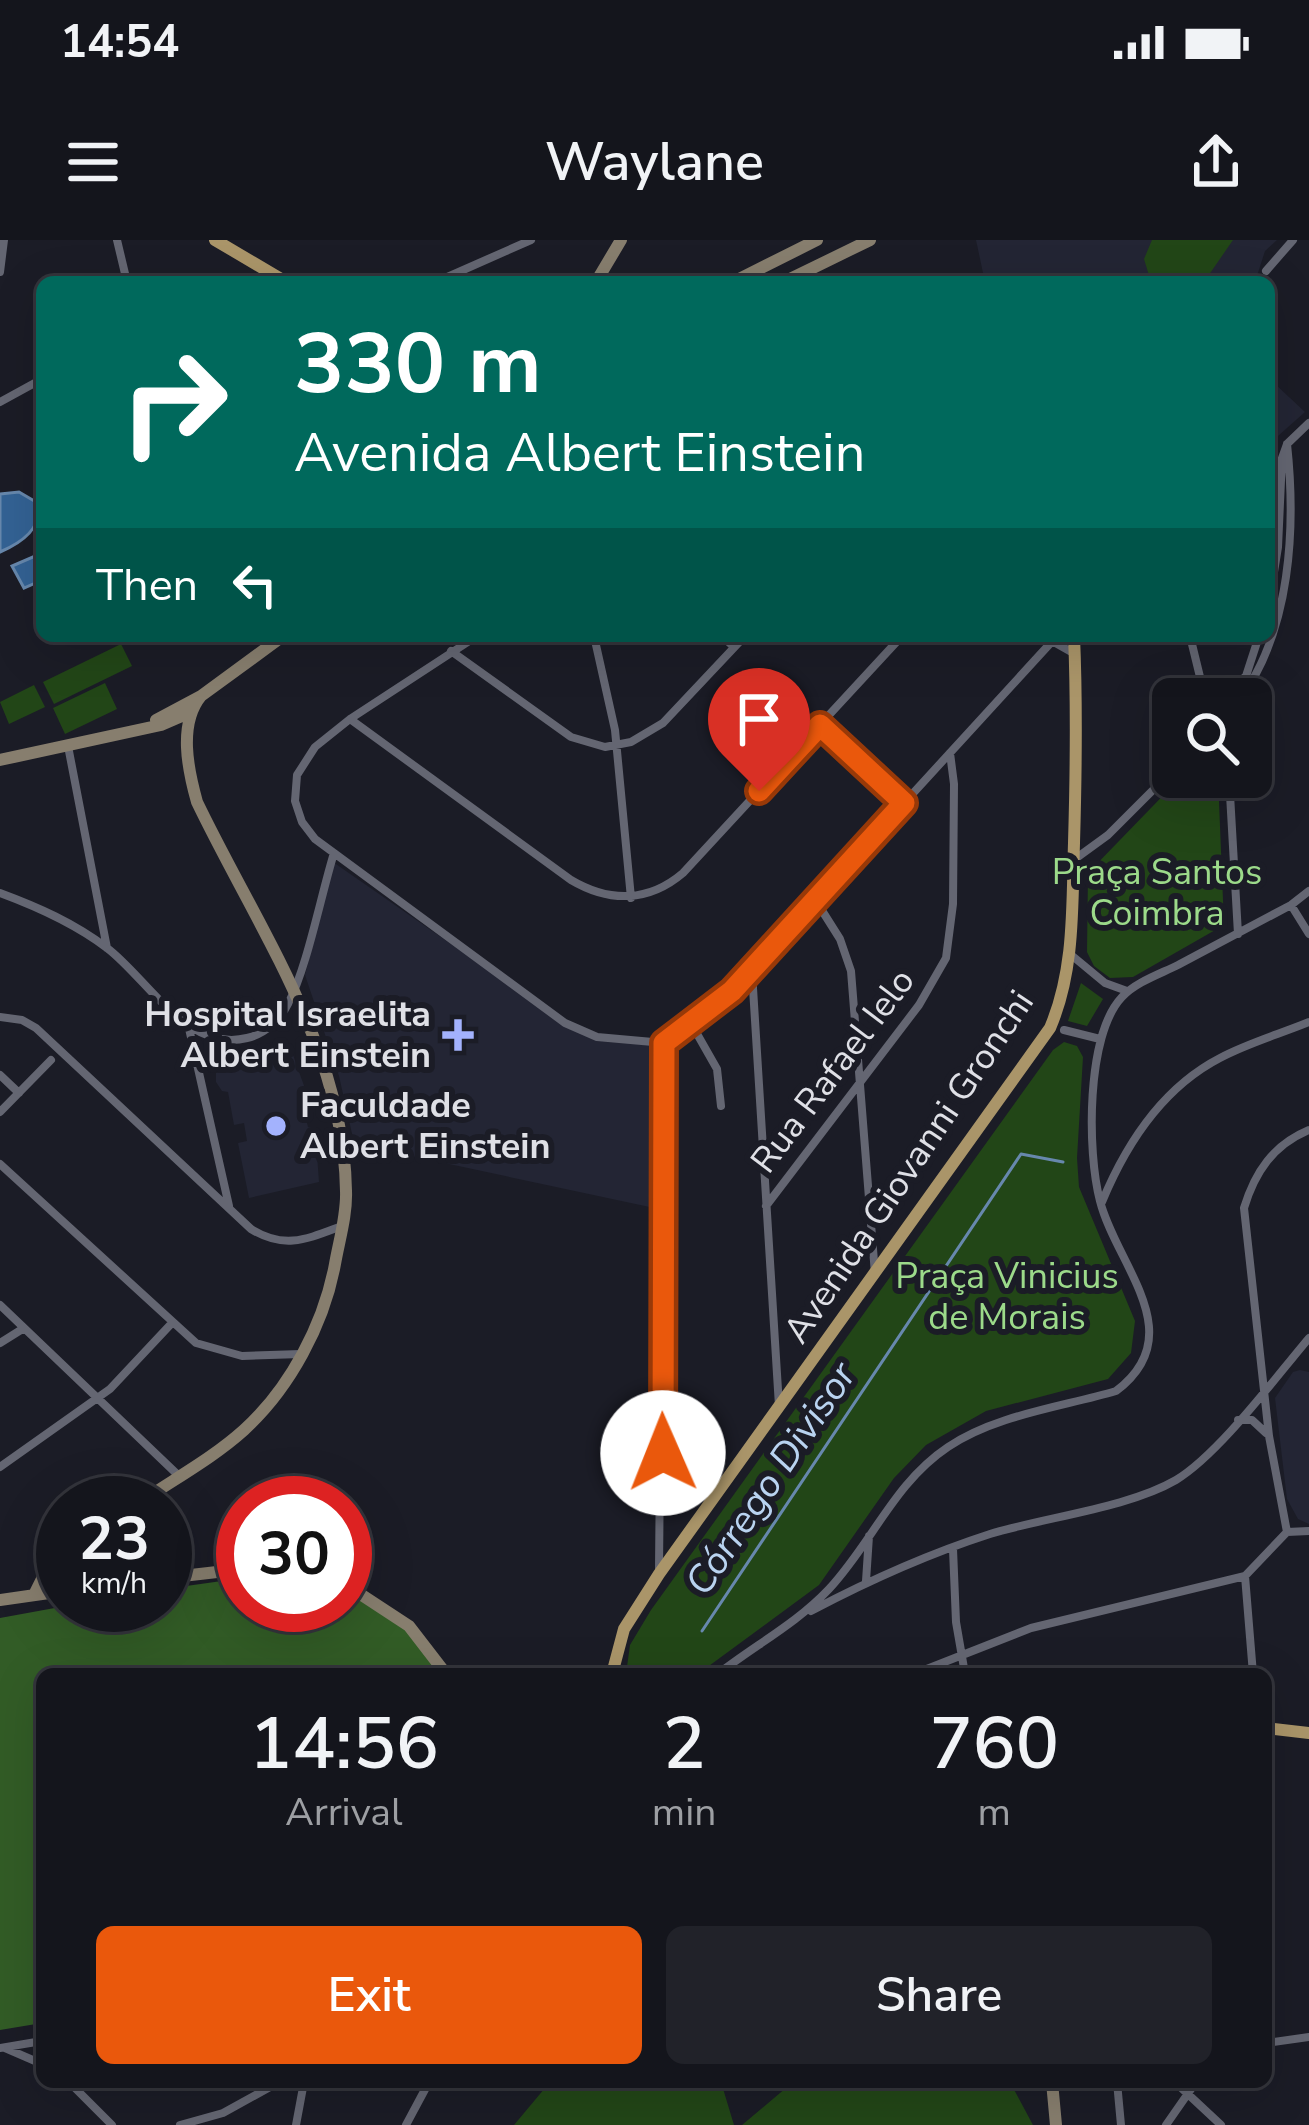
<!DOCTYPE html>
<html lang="en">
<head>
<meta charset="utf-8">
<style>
  body { margin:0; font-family:"Nunito Sans",sans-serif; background:#212229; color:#f1f3f6; height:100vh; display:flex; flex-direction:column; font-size:45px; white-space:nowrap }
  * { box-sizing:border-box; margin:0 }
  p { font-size:39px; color:#9d9fa3 }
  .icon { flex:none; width:66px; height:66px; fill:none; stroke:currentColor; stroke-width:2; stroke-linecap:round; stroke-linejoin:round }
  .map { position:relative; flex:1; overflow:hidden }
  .drawer { position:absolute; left:36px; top:1428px; width:1236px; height:420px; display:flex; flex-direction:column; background:#14151c; border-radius:18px; box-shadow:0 12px 48px #0002,0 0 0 3px #33343b }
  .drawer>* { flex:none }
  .guide { position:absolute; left:36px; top:36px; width:1239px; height:366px; border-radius:18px; box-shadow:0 12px 48px #0002,0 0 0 3px #33343b; background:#00695c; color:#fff; overflow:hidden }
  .fabs { position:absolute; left:1152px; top:438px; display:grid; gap:24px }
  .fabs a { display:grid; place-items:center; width:120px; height:120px; border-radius:18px; background:#14151c; box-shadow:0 12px 48px #0002,0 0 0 3px #33343b; font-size:60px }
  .speed { position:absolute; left:36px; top:1236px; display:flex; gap:24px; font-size:60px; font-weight:700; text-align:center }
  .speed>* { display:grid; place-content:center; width:156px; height:156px; border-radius:50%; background:#14151c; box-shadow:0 12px 48px #0002,0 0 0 3px #33343b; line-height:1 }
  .speed small { font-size:30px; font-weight:400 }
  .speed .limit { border:18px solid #d22; background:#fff; color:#111 }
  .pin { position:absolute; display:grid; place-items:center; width:102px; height:102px; color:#fff; margin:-123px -51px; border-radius:50% 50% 50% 0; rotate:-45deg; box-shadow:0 0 12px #0007 }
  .pin .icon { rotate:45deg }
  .me { position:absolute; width:132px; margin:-66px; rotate:359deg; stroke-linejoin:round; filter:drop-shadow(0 0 9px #0008) }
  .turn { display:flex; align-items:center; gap:42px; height:252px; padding:0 60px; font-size:54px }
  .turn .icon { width:156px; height:156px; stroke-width:2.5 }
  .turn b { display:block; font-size:84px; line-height:102px }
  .then { display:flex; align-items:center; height:114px; padding:0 60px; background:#0003; gap:24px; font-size:45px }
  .eta { display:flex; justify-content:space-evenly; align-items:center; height:204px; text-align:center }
  .eta b { font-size:72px; font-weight:600; line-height:84px }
  .button { display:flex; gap:24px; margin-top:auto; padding:24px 60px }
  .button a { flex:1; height:138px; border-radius:18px; background:#ea580c; color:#fff; font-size:48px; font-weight:600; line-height:138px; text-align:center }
  .button a+a { background:#212229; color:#f1f3f6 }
  .status { display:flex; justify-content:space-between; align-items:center; height:84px; padding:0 60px; background:#14151c; direction:ltr }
  .status svg { height:33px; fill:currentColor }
  header { display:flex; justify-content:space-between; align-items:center; height:156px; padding:0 60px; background:#14151c; font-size:54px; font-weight:600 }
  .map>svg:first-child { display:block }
  .built { fill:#232534 }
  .green { fill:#224617 }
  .forest { fill:#325c26 }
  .water { fill:#336294; stroke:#6788ad; stroke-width:3 }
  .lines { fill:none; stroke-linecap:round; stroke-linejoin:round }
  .stream { stroke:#6788ad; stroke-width:3 }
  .street { stroke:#646672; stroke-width:8 }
  .secondary { stroke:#877e6e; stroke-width:12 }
  .primary { stroke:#aa9569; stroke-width:12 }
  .route-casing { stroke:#983908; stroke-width:30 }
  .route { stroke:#ea580c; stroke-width:21 }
  .poi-dot { fill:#a3b2fd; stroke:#1b1c26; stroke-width:4.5 }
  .labels { text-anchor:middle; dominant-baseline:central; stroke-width:12; stroke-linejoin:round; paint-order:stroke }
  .park-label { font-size:36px; fill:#9cda8a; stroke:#1b1c26 }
  .poi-label { font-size:36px; font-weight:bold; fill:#dfe0e6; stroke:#1b1c26; text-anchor:end }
  .street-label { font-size:36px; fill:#dfe0e6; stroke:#1b1c26 }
  .water-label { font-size:39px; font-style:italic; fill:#b9d3f0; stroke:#1b1c26 }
</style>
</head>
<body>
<div class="status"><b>14:54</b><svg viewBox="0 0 49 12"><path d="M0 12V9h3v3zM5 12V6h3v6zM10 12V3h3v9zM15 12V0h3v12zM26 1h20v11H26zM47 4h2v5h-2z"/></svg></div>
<header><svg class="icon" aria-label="menu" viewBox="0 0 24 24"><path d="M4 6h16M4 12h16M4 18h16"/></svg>Waylane<svg class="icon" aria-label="share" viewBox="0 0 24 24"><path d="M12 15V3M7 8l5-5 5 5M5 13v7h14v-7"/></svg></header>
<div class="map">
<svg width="1309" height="1885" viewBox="0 0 1309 1885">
  <rect width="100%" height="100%" fill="#1b1c26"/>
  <path class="built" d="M976 0H1277L1265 11 1255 42H985Z
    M1269 132 1274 143 1305 172 1278 196 1274 206H1269Z
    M333 622 572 788 610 801 662 807 659 969 365 906 353 898 339 836 305 735Z
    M293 815 312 868 304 871 308 887H315L319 942 249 958 238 903 247 901 244 883 234 885 228 852 222 851 216 842V832L232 819 250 824Z
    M1300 1130 1309 1132V1284L1298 1279 1287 1259 1275 1158 1293 1132Z"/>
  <path class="green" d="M1152 0H1233L1204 42H1151L1144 19Z
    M121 404 132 426 54 464 43 442Z
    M105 443 117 469 65 494 53 468Z
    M34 445 45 467 9 484 0 462Z
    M1181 537H1218L1224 685 1133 737 1110 738 1094 726 1087 712 1088 633Z
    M1081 743 1103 759 1087 786 1068 781Z
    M1064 802 1077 806 1083 817 1077 918 1079 947 1135 1081 1131 1113 1108 1139 986 1171 926 1205 894 1238 819 1345 698 1434H626L630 1405 651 1370 1053 810Z
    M550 1842H721L734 1885H514Z
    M793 1842H1010L1033 1885H742Z"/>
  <path class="forest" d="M243 1338V1365H345V1351C390 1374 414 1392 443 1434H42V1783L0 1790V1378L71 1365H165V1349Z"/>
  <path class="water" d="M19 252 36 262C45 287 21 303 0 312V254Z
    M42 313V340L24 348 12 326Z"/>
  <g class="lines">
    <path class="stream" d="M702 1391 1021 914 1063 922"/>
    <path class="street" d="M117 0 127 42
      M1266 31 1293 0
      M0 32 4 0
      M436 42 531 0
      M0 162 42 139
      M1269 363 1278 307 1282 218 1287 204 1309 183
      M477 396 350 479 315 507 297 535 295 561 302 582 315 599 565 783 597 797 664 803 732 751 1057 396
      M594 396 615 490 631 658
      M722 396 734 407
      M1190 396 1201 441 1211 459
      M1052 401 1075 414
      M451 411 571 497 605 507 631 502 663 483 745 396
      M1227 454 1246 436 1259 396
      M1240 459C1291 390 1296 287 1287 204
      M350 479 571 640C610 663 649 662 683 633L902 396
      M820 485 904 563
      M68 506 107 708
      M1229 537 1238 694
      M1075 619 1108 595 1173 530
      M0 653C38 667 74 683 107 708 148 739 187 813 247 798 265 794 280 780 288 764 307 728 321 655 334 613
      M816 661 840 699 851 731 875 1034
      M1291 665 1309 694
      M1070 714 1105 743 1127 751
      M752 732 779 1166
      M0 777 22 780 36 788 251 989C285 1010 307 999 342 986
      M188 784 229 966
      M692 785 717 829 721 866
      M1064 790 1100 799
      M0 835 19 853
      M0 872 51 820
      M0 924 196 1103 242 1116 301 1114
      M1102 962C1126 904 1162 848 1220 818 1248 803 1280 794 1309 782
      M766 966 919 765 946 718 953 664 954 544 950 513
      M0 1065 179 1236
      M0 1103 24 1088
      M1238 1180H1252L1266 1193
      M0 1227 110 1149 171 1084
      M1287 1292 1269 1196 1244 968C1255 932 1273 905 1309 890
      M953 1309 956 1382 965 1434
      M659 1329 664 803
      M1245 1336 1253 1434
      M866 1341 869 1296
      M811 1371C868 1341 928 1314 990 1294 1045 1277 1128 1268 1176 1240 1219 1214 1275 1138 1309 1098
      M718 1434C755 1405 796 1384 829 1349 872 1303 894 1243 948 1207 995 1175 1062 1167 1116 1151 1192 1094 1116 1025 1100 961 1087 912 1086 795 1122 757 1136 742 1160 734 1178 725 1216 705 1254 685 1291 665L1309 651
      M914 1434 1031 1388 1245 1336 1287 1292 1309 1291
      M1266 1803 1309 1797
      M0 1808 42 1801
      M5 1808 42 1824
      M69 1842 112 1885
      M1117 1842 1121 1885
      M1175 1842 1221 1885
      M180 1885 223 1873 279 1842
      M296 1885 304 1842
      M406 1885 429 1842
      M1166 1885 1196 1842"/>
    <path class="secondary" d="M596 42 621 0
      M733 42 817 0
      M784 42 870 0
      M156 480 201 456 283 396
      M0 520 161 485 191 472
      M139 1263C174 1239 213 1218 244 1190 290 1148 324 1084 335 1024 339 1001 347 975 346 951 344 808 257 687 197 562 188 530 178 484 201 456
      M165 1338 243 1329
      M345 1344 409 1386 446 1434
      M34 1355 43 1337 63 1316
      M0 1360 63 1351
      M1052 1842 1056 1885"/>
    <path class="primary" d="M215 0 286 42
      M612 1434 624 1389 659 1334 1050 788C1075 730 1072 666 1074 603 1076 534 1077 465 1074 396
      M1266 1488 1309 1493"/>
  </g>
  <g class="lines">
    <g class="route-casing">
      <path id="route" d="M663 1213 664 803 732 751 904 563 820 485 759 551"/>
    </g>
    <use href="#route" class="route"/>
  </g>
  <g class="poi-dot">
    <path d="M452 777h12v12h12v12h-12v12h-12v-12h-12v-12h12z"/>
    <circle cx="276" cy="886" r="12"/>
  </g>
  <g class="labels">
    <g class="park-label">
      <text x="1157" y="632">Praça Santos<tspan x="1157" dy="41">Coimbra</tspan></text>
      <text x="1007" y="1036">Praça Vinicius<tspan x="1007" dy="41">de Morais</tspan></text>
    </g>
    <g class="poi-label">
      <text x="431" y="774">Hospital Israelita<tspan x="431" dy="41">Albert Einstein</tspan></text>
      <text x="300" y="865" text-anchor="start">Faculdade<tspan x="300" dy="41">Albert Einstein</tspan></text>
    </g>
    <g class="street-label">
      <text transform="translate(833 831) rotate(-53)">Rua Rafael Ielo</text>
      <text transform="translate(909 927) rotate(-56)">Avenida Giovanni Gronchi</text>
    </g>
    <g class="water-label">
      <text transform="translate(771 1239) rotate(-56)">Córrego Divisor</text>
    </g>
  </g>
</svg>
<div class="fabs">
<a><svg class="icon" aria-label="search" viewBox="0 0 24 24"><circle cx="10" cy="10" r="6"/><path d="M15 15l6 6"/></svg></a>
</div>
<div class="speed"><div>23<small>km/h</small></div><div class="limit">30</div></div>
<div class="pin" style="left:759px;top:551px;background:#d93025"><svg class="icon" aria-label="arrive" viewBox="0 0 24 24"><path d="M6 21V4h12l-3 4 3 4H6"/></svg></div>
<svg class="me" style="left:663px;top:1213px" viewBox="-20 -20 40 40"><circle r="19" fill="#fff"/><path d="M0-13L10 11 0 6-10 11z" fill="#ea580c"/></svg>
<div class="guide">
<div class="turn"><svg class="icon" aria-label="right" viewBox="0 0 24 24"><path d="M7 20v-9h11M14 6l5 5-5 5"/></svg><div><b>330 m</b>Avenida Albert Einstein</div></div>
<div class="then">Then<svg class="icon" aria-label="left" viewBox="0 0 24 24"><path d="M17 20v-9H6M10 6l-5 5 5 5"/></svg></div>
</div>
<section class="drawer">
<div class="eta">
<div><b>14:56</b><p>Arrival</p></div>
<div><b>2</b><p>min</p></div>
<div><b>760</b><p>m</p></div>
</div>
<div class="button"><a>Exit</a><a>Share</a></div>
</section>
</div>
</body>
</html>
